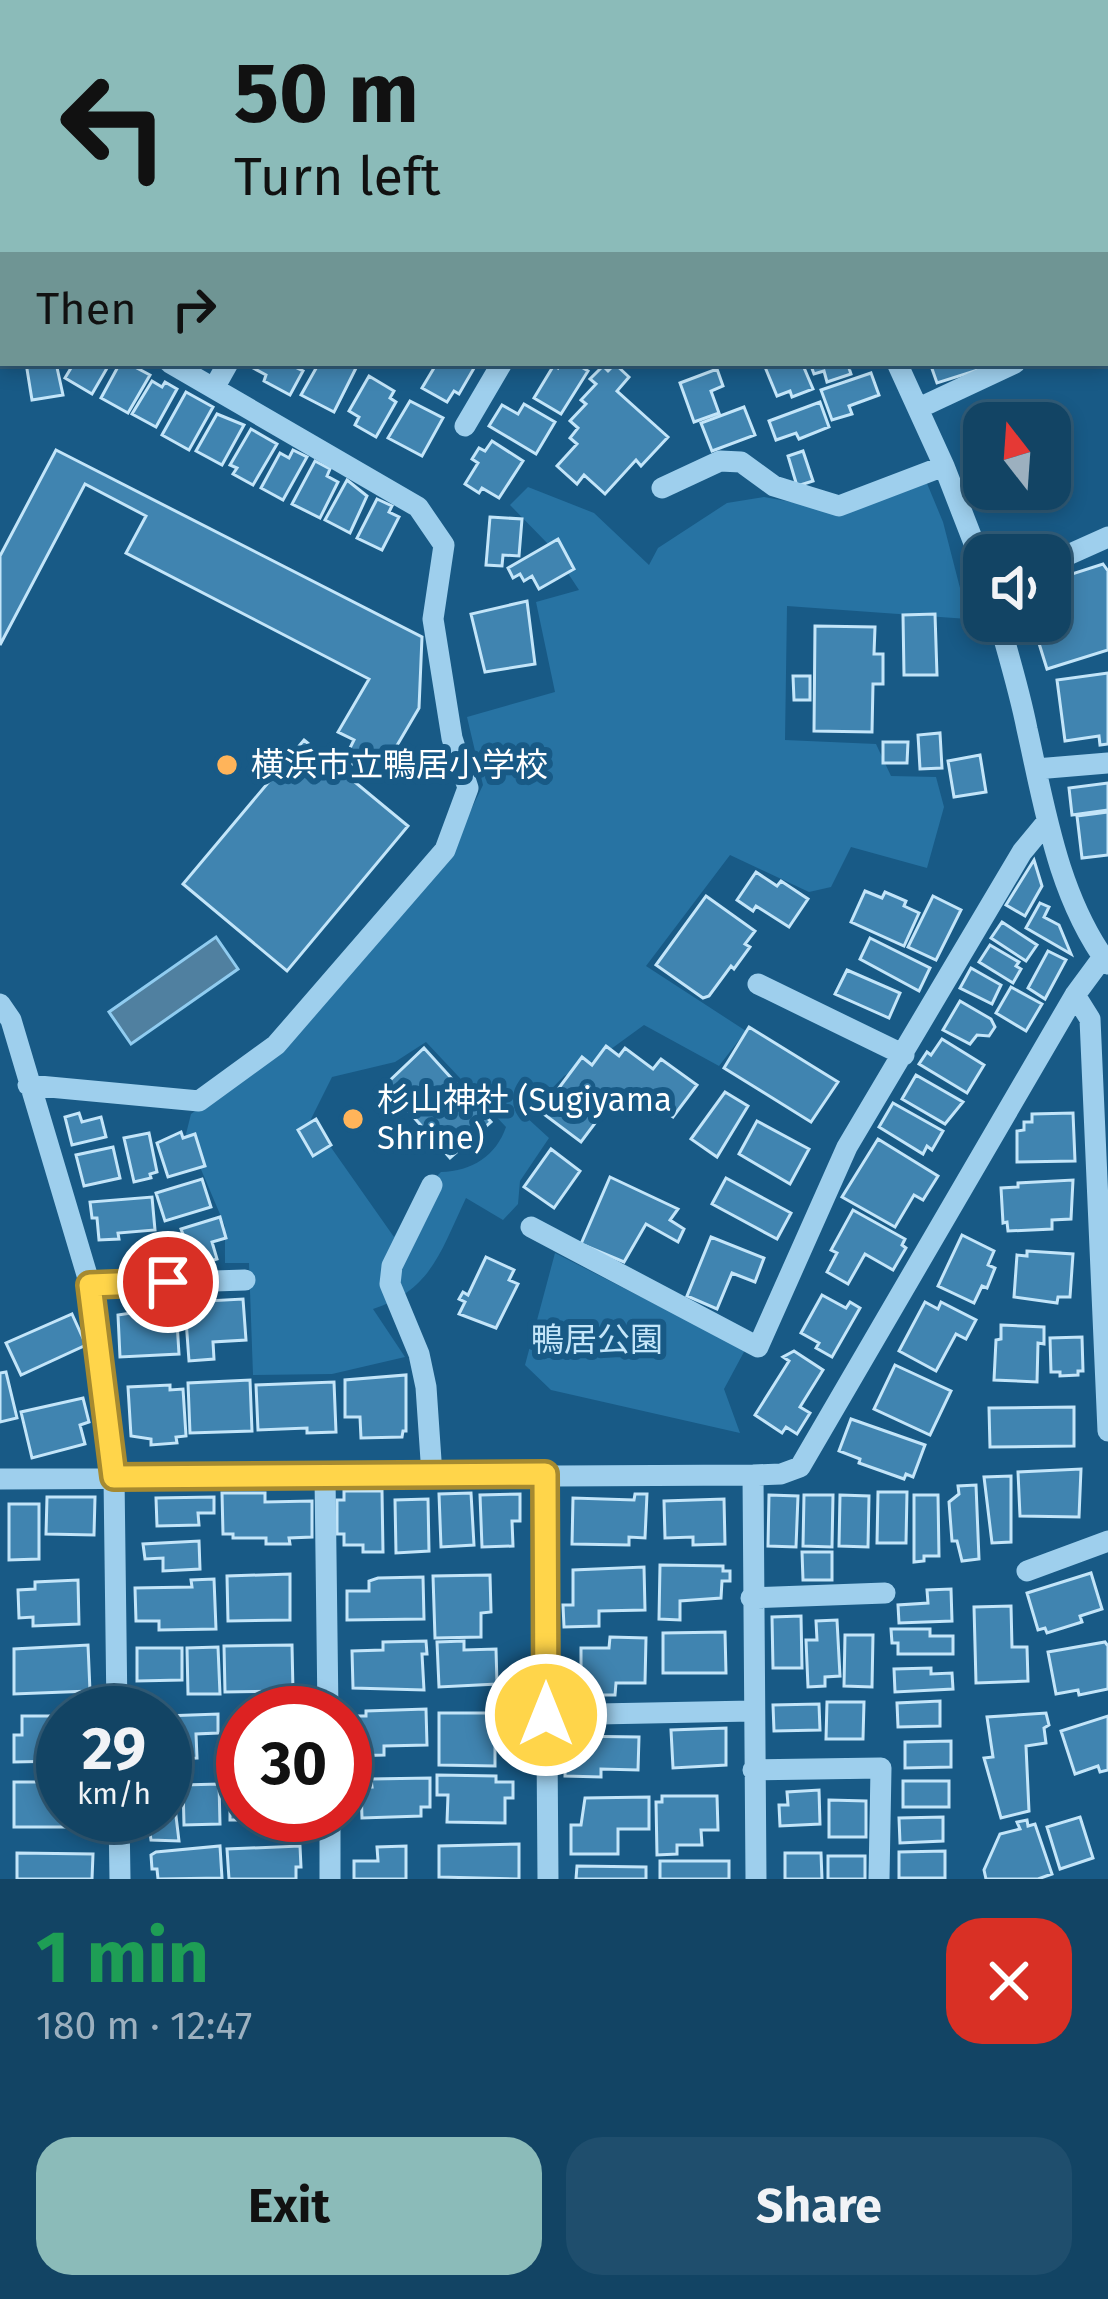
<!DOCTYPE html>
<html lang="en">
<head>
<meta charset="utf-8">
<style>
  body { margin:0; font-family:"Fira Sans","Noto Sans JP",sans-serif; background:#1f4e6d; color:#f1f3f6; height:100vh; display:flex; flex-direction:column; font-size:45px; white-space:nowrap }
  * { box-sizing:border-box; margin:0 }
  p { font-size:39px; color:#9cb0bf }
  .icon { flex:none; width:66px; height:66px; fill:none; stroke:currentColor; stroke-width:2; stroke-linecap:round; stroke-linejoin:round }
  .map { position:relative; height:1879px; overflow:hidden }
  .panel { display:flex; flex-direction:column; background:#124464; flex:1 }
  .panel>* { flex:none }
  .top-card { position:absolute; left:0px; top:0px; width:1110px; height:366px; box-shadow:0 6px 18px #0003,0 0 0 3px #315c78; background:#8bbbb9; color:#111; overflow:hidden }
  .needle { width:78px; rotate:343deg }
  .tools { position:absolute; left:963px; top:402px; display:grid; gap:24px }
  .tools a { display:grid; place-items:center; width:108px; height:108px; border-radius:24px; background:#124464; box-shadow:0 6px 18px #0003,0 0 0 3px #315c78; font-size:60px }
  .speed { position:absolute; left:36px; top:1686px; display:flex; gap:24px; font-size:60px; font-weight:700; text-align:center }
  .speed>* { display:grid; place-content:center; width:156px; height:156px; border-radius:50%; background:#124464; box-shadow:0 6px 18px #0003,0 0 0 3px #315c78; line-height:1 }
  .speed small { font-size:30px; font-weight:400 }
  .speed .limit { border:18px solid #d22; background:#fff; color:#111 }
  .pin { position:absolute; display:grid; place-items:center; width:102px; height:102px; color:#fff; margin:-51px; border:6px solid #fff; border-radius:50%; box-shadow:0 3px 12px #0007 }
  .me { position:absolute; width:132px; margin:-66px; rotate:0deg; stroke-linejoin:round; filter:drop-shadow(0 0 9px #0008) }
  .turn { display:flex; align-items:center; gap:42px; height:252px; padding:0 36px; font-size:54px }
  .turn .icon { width:156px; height:156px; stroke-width:2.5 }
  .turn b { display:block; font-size:84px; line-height:102px }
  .then { display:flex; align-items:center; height:114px; padding:0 36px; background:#0003; gap:24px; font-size:45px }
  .round { display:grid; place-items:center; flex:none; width:126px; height:126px; border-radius:36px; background:#1f4e6d }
  .summary { display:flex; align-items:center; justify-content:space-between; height:204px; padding:0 36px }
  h1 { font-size:72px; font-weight:700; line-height:90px; color:#1e9e55 }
  .button { display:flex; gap:24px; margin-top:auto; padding:24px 36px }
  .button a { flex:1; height:138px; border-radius:36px; background:#8bbbb9; color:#111; font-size:48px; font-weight:700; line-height:138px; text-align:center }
  .button a+a { background:#1f4e6d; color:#f1f3f6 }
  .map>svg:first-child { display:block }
  .green { fill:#2773a3; fill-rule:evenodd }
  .water { fill:#5080a0; stroke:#90ccf0; stroke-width:3 }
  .building { fill:#4084b0; stroke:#c3e5f9; stroke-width:3 }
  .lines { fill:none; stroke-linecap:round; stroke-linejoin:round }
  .minor { stroke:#9ecfed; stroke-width:21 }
  .route-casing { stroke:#a68a30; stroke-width:30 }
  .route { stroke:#ffd54a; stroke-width:21 }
  .poi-dot { fill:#ffb45a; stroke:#185a86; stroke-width:4.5 }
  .labels { text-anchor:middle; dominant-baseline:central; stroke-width:12; stroke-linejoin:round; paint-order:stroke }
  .poi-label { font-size:33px; fill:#fff; stroke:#185a86; text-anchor:start }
  .park-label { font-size:33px; fill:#c3e5f9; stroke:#185a86 }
</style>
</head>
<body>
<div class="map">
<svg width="1108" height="1879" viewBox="0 0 1108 1879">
  <rect width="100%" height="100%" fill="#185a86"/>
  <path class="green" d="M926 481 943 522 968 619 787 606 785 740 876 744 891 776 936 777 944 807 927 868 851 847 831 887 809 892 730 855 646 966 746 1031 719 1066 644 1025 600 1057 564 1076 525 1116 549 1138 520 1181 518 1204 503 1220 466 1198C441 1250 432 1290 373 1309L405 1357 332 1374 253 1375 249 1263H225V1226L186 1134 191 1114 281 1049 450 853 483 785 467 717 555 692 536 602 579 590 550 546 510 505 528 487 594 513 649 565 658 548 727 503 764 497 842 511ZM426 1042 506 1127C496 1156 472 1171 441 1172L416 1197 394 1237 311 1119 332 1077 395 1062Z
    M555 1253 745 1350 724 1389 740 1433 551 1390 525 1365Z"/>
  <path class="water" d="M216 937 238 969 131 1044 109 1012Z"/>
  <path class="building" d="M26 363H56L63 395 32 400Z
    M74 363H110L92 394 65 378Z
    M120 363H139L137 368 150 375 128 413 101 398Z
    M256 363H287L303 371 290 395 264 381 266 375 253 368Z
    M319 363H347L356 368 334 412 301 395Z
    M437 363H477L459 394 454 391 447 402 422 388Z
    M561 363H575L588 371 561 414 534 398 554 365 558 368Z
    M773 363H802L813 389 792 397 790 391 777 396 765 367Z
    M810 363H864V364L849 368 851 374 827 382 824 371 814 374Z
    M930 363H1000L937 383Z
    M615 364 629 377 617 391 668 437 641 466 636 460 605 494 584 475 577 484 557 466 577 444 570 438 578 428 570 421 586 404 581 400 596 384 590 379 603 366 608 371Z
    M717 369 723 386 711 391 719 413 694 422 680 383Z
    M871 373 879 395 849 406 852 414 832 420 821 390Z
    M369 376 394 391 390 398 396 402 376 437 355 425 359 417 349 411Z
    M152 381 162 387 165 382 177 389 156 427 132 414Z
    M186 392 213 407 189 450 162 435Z
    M410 401 443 418 422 456 388 438Z
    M820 402 829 427 799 439 796 433 776 440 769 421Z
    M524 404 555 422 536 454 489 426 502 405 518 414Z
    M744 407 755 435 712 451 701 423Z
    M217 414 244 425 222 465 196 451Z
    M251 429 277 444 253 485 233 474 237 468 230 465Z
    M492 441 523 461 499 498 482 488 479 493 465 484 478 463 472 459 479 448 485 451Z
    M56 450 422 637 419 708 379 776 344 760 354 740 338 732 369 679 126 553 146 516 85 484 0 645V556Z
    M293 450 307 457 283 500 261 488 280 453 289 458Z
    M803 451 813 481 797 486 788 456Z
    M315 461 330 469 327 476 338 482 320 518 292 504Z
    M347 480 367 496 350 533 325 520Z
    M377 499 392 506 389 512 399 517 382 550 357 538Z
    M490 517 522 519 519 556 503 555 502 566 486 565Z
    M558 539 574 569 539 589 532 576 524 581 520 574 513 578 508 568Z
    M1103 564 1108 571V650L1047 669 1032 621H1050V581Z
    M527 601 535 664 485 672 471 614Z
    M935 614 937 675H904L903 615Z
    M815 626 875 627 874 654H883V684H873L872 732 814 731Z
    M1108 673V744L1100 745 1099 736 1065 741 1057 680Z
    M793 676H810V700H794Z
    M940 733 942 768 920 769 918 735Z
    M304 740 408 826 287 971 183 884Z
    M883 742H908L907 763H883Z
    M980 755 986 792 954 797 948 761Z
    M1108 783V810L1072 815 1069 788Z
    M1108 812V855L1082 858 1077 816Z
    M1034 860 1042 886 1025 916 1006 905Z
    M756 872 777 886 781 881 808 899 789 927 756 906 753 911 737 900Z
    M865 891 882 898 885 892 906 901 904 906 919 913 904 946 851 922Z
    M706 896 755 931 745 944 750 947 734 969 731 966 709 996 703 998 656 965Z
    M933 896 961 910 936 960 908 947Z
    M1040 903 1049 907 1044 917 1059 925 1071 954 1026 928Z
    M1002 922 1037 945 1026 961 991 938Z
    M870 938 930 968 919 991 860 959Z
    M990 945 1019 962 1016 966 1021 969 1013 983 979 962Z
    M1048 951 1066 960 1045 999 1028 988Z
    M971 968 1001 985 992 1004 960 988Z
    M847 970 900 993 889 1018 835 994Z
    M1011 987 1042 1004 1026 1031 996 1013Z
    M960 1001 991 1019 995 1027 989 1036 977 1035 970 1044 943 1030Z
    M749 1027 838 1082 811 1122 724 1068Z
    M942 1039 984 1065 967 1093 919 1064 927 1052 931 1055Z
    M606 1046 619 1056 625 1048 653 1069 661 1059 697 1085 673 1117 649 1100 643 1109 619 1091 581 1142 541 1112 582 1057 592 1065Z
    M424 1048 491 1122 450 1158 385 1085Z
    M916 1075 963 1102 945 1124 902 1099Z
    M725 1092 748 1106 717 1157 691 1139Z
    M893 1103 943 1131 932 1150 927 1146 923 1154 879 1127Z
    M79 1113 82 1122 101 1117 106 1137 72 1145 65 1117Z
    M1073 1113 1075 1161 1017 1162V1131L1024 1130V1122H1032V1114Z
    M316 1119 331 1145 313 1156 298 1130Z
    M757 1121 809 1149 790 1184 739 1154Z
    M181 1132 183 1138 195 1134 205 1166 168 1177 157 1143Z
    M149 1133 157 1172 150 1174 151 1178 134 1182 124 1138Z
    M878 1139 938 1176 923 1200 914 1195 895 1227 842 1197Z
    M113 1147 120 1178 84 1186 76 1155Z
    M551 1149 580 1171 554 1208 524 1187Z
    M610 1177 678 1209 670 1220 684 1229 678 1242 646 1224 624 1262 581 1244Z
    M726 1178 791 1213 777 1239 712 1204Z
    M202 1179 211 1207 165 1221 156 1193Z
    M1073 1180 1071 1219 1052 1220V1229L1008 1231 1007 1222 1003 1223 1001 1188 1018 1187V1183Z
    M152 1197 155 1230 118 1233 119 1239 99 1240 97 1218H92L90 1202Z
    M853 1210 905 1239 902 1245 906 1248 893 1270 865 1254 848 1284 827 1272 837 1253 831 1250Z
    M220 1217 226 1238 212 1242 217 1259 195 1266 181 1229Z
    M962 1235 994 1251 988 1265 995 1268 987 1288 982 1286 974 1303 938 1286Z
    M711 1237 764 1258 755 1282 732 1273 717 1309 687 1296Z
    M1027 1251 1073 1254 1070 1297H1058L1057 1303 1014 1297 1017 1255 1027 1256Z
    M486 1257 514 1270 509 1280 518 1284 496 1328 459 1314 465 1302 459 1299 463 1292 468 1295Z
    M822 1295 846 1308 850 1302 860 1308 832 1357 816 1348 819 1343 801 1333Z
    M189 1297V1302L243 1299 246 1340 213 1342 214 1359 189 1361 186 1320H181L179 1298Z
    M925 1302 938 1309 941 1302 976 1320 966 1339 956 1334 936 1371 899 1351Z
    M176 1306 179 1354 120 1357 118 1315Z
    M72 1314 86 1345 21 1375 6 1343Z
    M1001 1325 1044 1327V1344L1038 1343 1037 1382 994 1380 996 1340 1001 1339Z
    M1082 1337 1083 1371H1078V1375L1060 1376V1372H1051L1050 1338Z
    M794 1351 823 1370 800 1407 810 1413 797 1434 786 1427 782 1433 755 1415 789 1361 783 1357Z
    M895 1365 951 1391 930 1435 874 1409Z
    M6 1372 17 1418 0 1422V1373Z
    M406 1375V1431H403L402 1437 361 1438 360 1417H345V1380Z
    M250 1380 252 1431 190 1433 188 1383Z
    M334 1382 336 1432 307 1433V1428L258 1430 256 1385Z
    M170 1385V1390L183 1389 186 1436 176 1437 177 1443 151 1445V1439L131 1436 128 1387Z
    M83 1398 89 1422 80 1425 85 1444 32 1458 21 1412Z
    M1074 1407V1446L990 1447 989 1408Z
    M851 1419 925 1445 913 1477 906 1474 904 1479 859 1463 860 1459 839 1451Z
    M1081 1469 1079 1517 1020 1516 1018 1472Z
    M1011 1476V1542L992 1543 984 1477Z
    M976 1485 979 1559 962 1561 957 1541H952L949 1502 959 1494 958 1486Z
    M344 1491H382L383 1552H363V1545H344V1534H337V1500H344Z
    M878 1492H907L906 1543H877Z
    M222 1493H265V1502L312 1501V1537L289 1538 290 1544H266V1538H233V1534H223Z
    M471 1493 474 1545 441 1547 439 1494Z
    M520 1494V1521H512L513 1546 482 1547 480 1495Z
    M635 1494H647L645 1538 629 1537V1545L572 1544 573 1498 634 1500Z
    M769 1495 798 1496 796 1547 768 1546Z
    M804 1495H833L832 1547 803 1546Z
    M840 1495 869 1496 868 1547 839 1546Z
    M914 1495H938L939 1556H924V1561L914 1562Z
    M47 1497H95L94 1535 46 1534Z
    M214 1497V1513H198L199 1525 157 1526 156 1498Z
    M428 1499 429 1551 396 1553 395 1500Z
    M724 1499 725 1544 693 1545V1537L665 1538 664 1501Z
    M9 1504H39V1559L9 1560Z
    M199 1541 200 1569 163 1571V1558L145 1559 143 1544Z
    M802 1552H832V1580H803Z
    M660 1565 723 1566V1571H730V1581H722L721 1598 680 1601V1620L659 1619Z
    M644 1567 645 1610 599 1611V1626L564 1627 563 1605H573V1570Z
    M1091 1573 1102 1609 1080 1616 1082 1622 1047 1633 1045 1628 1038 1630 1027 1593Z
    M290 1574V1620L228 1621 227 1576Z
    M490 1575 491 1612 481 1613V1637L435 1638 433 1576Z
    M423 1577 424 1619 347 1620V1591H369V1581L378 1578Z
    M214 1579 216 1629 159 1630V1621H136L135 1588 192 1587 191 1580Z
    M78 1580 79 1624 33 1626V1617L19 1618 18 1590 35 1589V1582Z
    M951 1589 952 1621 899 1623 898 1605 928 1603 927 1590Z
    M1011 1606 1012 1647H1027L1028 1681 976 1683 974 1607Z
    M801 1616 802 1668H773L772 1617Z
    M837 1620 840 1676 825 1677V1686L808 1687 806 1640H817L816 1621Z
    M891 1629H930V1636H953V1654H898V1643H892Z
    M725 1632 726 1673H663V1633Z
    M845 1635H873L872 1687 844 1686Z
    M610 1637 646 1638 645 1683H616L615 1695H581V1648H609Z
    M426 1641 427 1654H422L424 1690 353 1688 352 1651 383 1650V1642Z
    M464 1641V1650L496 1649 497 1684 439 1687 437 1642Z
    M1105 1642 1108 1646V1689L1079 1695 1078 1690 1056 1694 1048 1652Z
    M88 1645 90 1691 14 1694V1649Z
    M292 1645 293 1691 225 1692 224 1646Z
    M218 1647 220 1694H188L187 1648Z
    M137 1648H182V1680L137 1681Z
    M931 1668V1674L952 1673 953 1689 895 1692 894 1669Z
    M940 1701V1726L898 1727 897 1703Z
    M827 1702H864L863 1739H826Z
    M819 1704 820 1730 774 1731 773 1705Z
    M426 1709 427 1745 384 1746V1755L349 1756 348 1716H366V1711Z
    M311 1711 243 1713V1752H236L237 1712Z
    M439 1713H489V1728H495V1766L439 1765Z
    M1046 1713 1049 1725 1044 1728 1046 1743 1026 1746 1029 1811 1001 1818 984 1758 993 1757 987 1717Z
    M218 1714V1733L196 1734 197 1758 165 1759V1716Z
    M22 1716H60L63 1761 14 1762V1735H22Z
    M1108 1716V1770L1100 1772 1098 1766 1075 1774 1061 1731Z
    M726 1728V1765L673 1768 671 1730Z
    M566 1736 639 1737 638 1770 601 1769V1777L565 1776Z
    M951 1741V1767L905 1768V1742Z
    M437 1775 496 1776V1782H513V1798H505V1823L447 1822 448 1795H437Z
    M430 1778V1807H421V1816L362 1818 361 1787H372L371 1779Z
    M230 1779H243V1815H304V1820H230Z
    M903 1781H949V1807H903Z
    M14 1782H63V1815H79V1827H14Z
    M219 1784 220 1824 184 1825 183 1785Z
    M819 1790 820 1824 780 1826 779 1805H788L787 1792Z
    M165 1791H173L179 1841 151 1840 150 1833H134V1815H165Z
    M662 1796H717L718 1830H701L702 1845H677V1854L657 1855 656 1802H662Z
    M649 1797V1829H618V1854H571V1825H581L585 1798Z
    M829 1800 866 1801V1837H829Z
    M943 1817V1841L900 1843 899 1818Z
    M1080 1817 1093 1858 1060 1869 1047 1827Z
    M1027 1820 1028 1826 1035 1824 1052 1874 1038 1879H986L984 1870 1000 1834 1020 1829 1017 1822Z
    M519 1844V1879L439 1877V1846Z
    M220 1846 222 1878 158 1879 157 1869H152L151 1855 156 1852Z
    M300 1846 301 1867H296V1879H229L227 1849Z
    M406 1846V1879H354V1861H378L377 1847Z
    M945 1851V1878H899V1852Z
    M17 1853 93 1854 92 1879H17Z
    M785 1853H821L822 1879H785Z
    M828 1856H865V1879H828Z
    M660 1861H729V1879H660Z
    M577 1866 646 1867V1879H576Z"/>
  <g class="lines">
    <path class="minor" d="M739 0 740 3
      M160 3 163 0
      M0 77 3 76
      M0 201 3 196
      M0 223 3 237
      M1107 319H1108
      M897 363 944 466 984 569
      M214 388 228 363
      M919 408 1015 363
      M465 426 502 363
      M662 488 720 461 741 462 774 486 839 506 944 466
      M1050 563 1108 537
      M999 621C1009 657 1020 693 1027 729 1045 809 1058 896 1108 964
      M1036 769 1108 763
      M758 984 904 1055
      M1075 995 1090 1019 1108 1431
      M0 1004 11 1020 90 1285 114 1477 117 1713
      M28 1085 199 1101 276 1045 445 850 468 788 452 738 433 619 444 545 418 507 170 363
      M432 1185 392 1266 390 1284 419 1354 426 1387 432 1475
      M531 1227 758 1347 847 1147 1022 852 1046 823
      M90 1285 245 1280
      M545 1474 548 1879
      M753 1475 756 1879
      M325 1477 328 1713
      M0 1479 753 1475 781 1474 800 1467 1075 995 1103 957
      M1027 1571 1108 1541
      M751 1598 885 1593
      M546 1715 752 1711
      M753 1770 881 1768 879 1879
      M119 1815 120 1879
      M330 1815V1879"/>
  </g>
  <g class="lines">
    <g class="route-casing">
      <path id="route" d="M168 1282 90 1285 114 1477 545 1474 546 1715"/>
    </g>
    <use href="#route" class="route"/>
  </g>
  <g class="poi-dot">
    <circle cx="227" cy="765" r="12"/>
    <circle cx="353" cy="1119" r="12"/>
  </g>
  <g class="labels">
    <g class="poi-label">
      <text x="251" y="765">横浜市立鴨居小学校</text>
      <text x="377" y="1100">杉山神社 (Sugiyama<tspan x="377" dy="38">Shrine)</tspan></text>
    </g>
    <g class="park-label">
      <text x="597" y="1340">鴨居公園</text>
    </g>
  </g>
</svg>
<div class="tools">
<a><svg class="needle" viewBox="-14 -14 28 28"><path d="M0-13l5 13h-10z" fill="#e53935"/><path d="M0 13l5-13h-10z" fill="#9cb0bf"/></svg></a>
<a><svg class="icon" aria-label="sound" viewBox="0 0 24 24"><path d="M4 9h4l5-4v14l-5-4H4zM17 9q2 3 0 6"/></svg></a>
</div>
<div class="speed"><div>29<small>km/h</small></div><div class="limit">30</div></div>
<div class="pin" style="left:168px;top:1282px;background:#d93025"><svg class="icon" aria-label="arrive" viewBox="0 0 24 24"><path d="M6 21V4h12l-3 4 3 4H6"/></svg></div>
<svg class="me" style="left:546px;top:1715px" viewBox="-20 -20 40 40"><circle r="17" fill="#ffd54a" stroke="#fff" stroke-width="3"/><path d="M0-11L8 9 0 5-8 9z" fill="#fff"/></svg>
<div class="top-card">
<div class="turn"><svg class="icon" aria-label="left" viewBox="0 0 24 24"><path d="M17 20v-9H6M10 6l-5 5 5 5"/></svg><div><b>50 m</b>Turn left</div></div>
<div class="then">Then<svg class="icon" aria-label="right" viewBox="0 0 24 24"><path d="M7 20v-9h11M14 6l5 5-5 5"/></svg></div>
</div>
</div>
<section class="panel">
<div class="summary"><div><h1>1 min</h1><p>180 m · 12:47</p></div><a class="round" style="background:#d93025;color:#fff"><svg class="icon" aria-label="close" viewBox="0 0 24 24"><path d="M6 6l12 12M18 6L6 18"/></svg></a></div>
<div class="button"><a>Exit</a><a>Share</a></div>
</section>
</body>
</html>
